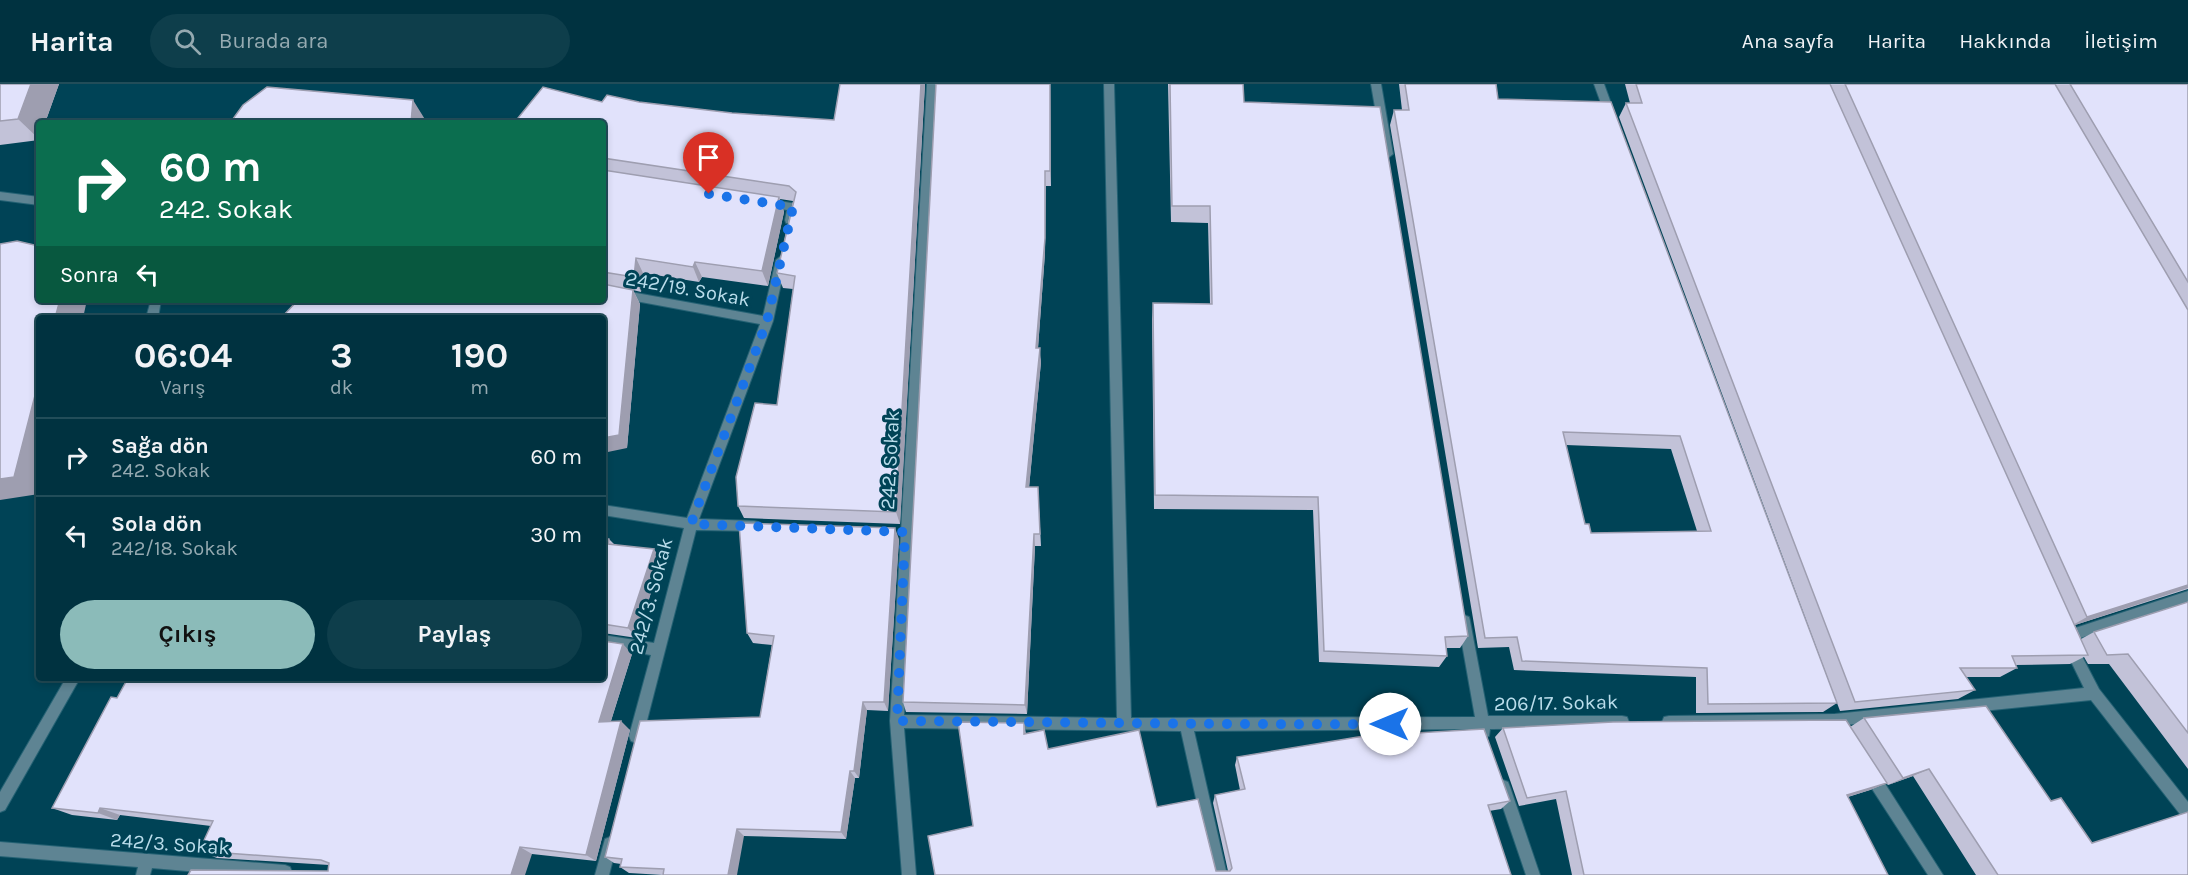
<!DOCTYPE html>
<html lang="tr">
<head>
<meta charset="utf-8">
<style>
  body { margin:0; font-family:Karla,sans-serif; background:#0e3e4b; color:#f1f3f6; height:100vh; display:flex; flex-direction:column; font-size:22px; white-space:nowrap }
  * { box-sizing:border-box; margin:0 }
  p { font-size:20px; color:#95aab1 }
  .icon { flex:none; width:33px; height:33px; fill:none; stroke:currentColor; stroke-width:2; stroke-linecap:round; stroke-linejoin:round }
  .map { position:relative; flex:1; overflow:hidden }
  .side { position:absolute; left:36px; top:231px; width:570px; height:366px; display:flex; flex-direction:column; background:#003240; border-radius:6px; box-shadow:0 3px 9px #0003,0 0 0 2px #224d59 }
  .side>* { flex:none }
  .banner { position:absolute; left:36px; top:36px; width:570px; height:183px; border-radius:6px; box-shadow:0 3px 9px #0003,0 0 0 2px #224d59; background:#0b6e4f; color:#fff; overflow:hidden }
  .pin { position:absolute; display:grid; place-items:center; width:51px; height:51px; color:#fff; margin:-62px -26px; border-radius:50% 50% 50% 0; rotate:-45deg; box-shadow:0 0 6px #0007 }
  .pin .icon { rotate:45deg }
  .me { position:absolute; width:66px; margin:-33px; rotate:270deg; stroke-linejoin:round; filter:drop-shadow(0 0 4px #0008) }
  .turn { display:flex; align-items:center; gap:21px; height:126px; padding:0 24px; font-size:27px }
  .turn .icon { width:78px; height:78px; stroke-width:2.5 }
  .turn b { display:block; font-size:42px; line-height:51px }
  .then { display:flex; align-items:center; height:57px; padding:0 24px; background:#0003; gap:12px; font-size:22px }
  .eta { display:flex; justify-content:space-evenly; align-items:center; height:102px; text-align:center }
  .eta b { font-size:36px; font-weight:700; line-height:42px }
  .primary-button { display:flex; gap:12px; margin-top:auto; padding:12px 24px }
  .primary-button a { flex:1; height:69px; border-radius:36px; background:#8bbbb9; color:#111; font-size:24px; font-weight:700; line-height:69px; text-align:center }
  .primary-button a+a { background:#0e3e4b; color:#f1f3f6 }
  ul { padding:0; list-style:none }
  li { display:flex; align-items:center; gap:18px; height:78px; padding:0 24px; border-top:2px solid #224d59 }
  li div { flex:1 }
  li b { display:block; font-size:22px }
  li em { font-style:normal }
  header { display:flex; align-items:center; gap:36px; box-sizing:border-box; height:84px; padding:0 30px; background:#003240; border-bottom:2px solid #224d59 }
  header strong { font-size:28px }
  nav { display:flex; gap:33px; margin-inline-start:auto; font-size:21px }
  .search { width:420px; height:54px; background:#0e3e4b; display:flex; align-items:center; gap:15px; box-sizing:border-box; padding:0 21px; border-radius:33px; color:#95aab1; font-size:22px }
  .map>svg:first-child { display:block }
  .lines { fill:none; stroke-linecap:round; stroke-linejoin:round }
  .minor-casing { stroke:#256274; stroke-width:2 }
  .minor { fill:#5e8493; fill-rule:evenodd }
  .wall { fill:#c2c2d8; fill-rule:evenodd }
  .shaded-wall { fill:#9e9eb0 }
  .building { fill:#e1e2fb; stroke:#9e9eb0; stroke-width:1.5; fill-rule:evenodd }
  .route { stroke:#1a73e8; stroke-width:10; stroke-dasharray:0 18 }
  .labels { text-anchor:middle; dominant-baseline:central; stroke-width:6; stroke-linejoin:round; paint-order:stroke }
  .street-label { font-size:20px; fill:#baddeb; stroke:#004356 }
</style>
</head>
<body>
<header>
<strong>Harita</strong>
<div class="search"><svg class="icon" aria-label="search" viewBox="0 0 24 24"><circle cx="10" cy="10" r="6"/><path d="M15 15l6 6"/></svg>Burada ara</div>
<nav><a>Ana sayfa</a><a>Harita</a><a>Hakkında</a><a>İletişim</a></nav>
</header>
<div class="map">
<svg width="2188" height="791" viewBox="0 0 2188 791">
  <rect width="100%" height="100%" fill="#004356"/>
  <g class="lines">
    <g class="minor-casing">
      <path id="minor" d="M927 0H937L904 631 1117 634 1104 0H1114L1131 634 1475 633 1458 537 1459 533 1464 531 1469 533 1470 537 1488 632H1622L1627 633 1629 638 1627 643 1622 644 1490 645 1489 652 1484 654 1479 652 1477 645 1194 647 1227 791H1213L1181 647 904 644 916 791H902L890 637Z
        M1371 0H1381L1393 70 1388 74 1383 70Z
        M1594 0H1604L1616 33 1614 35 1611 37 1606 33Z
        M0 108 39 113V121L0 116Z
        M767 115 797 120 798 123 794 139H786L785 136 787 126 763 122 762 119Z
        M781 172 786 176 773 237 699 435 754 437 758 438 760 442 758 446 754 447 696 446 643 652 641 657 636 659 631 657 629 652 651 571 603 563V551L654 559 684 444 603 431V421L687 434 760 240 603 211V203L763 232 776 176Z
        M151 216H161L158 234H146Z
        M2188 507V519L2071 557 2075 559 2099 605 2188 718V736L2183 734 2091 616 1835 642 1669 644 1664 643 1662 638 1664 633 1669 632 1835 630 2084 604 2064 563 2065 559 2060 557 2059 553 2060 549Z
        M66 594H80L5 726 0 728V708Z
        M1870 682 1875 684 1943 791H1928L1865 694 1863 689 1865 684Z
        M1503 696 1508 698 1510 703 1540 791H1526L1496 703 1498 698Z
        M610 753 615 755 617 760 609 791H595L605 755Z
        M0 758 285 781 290 783 292 788 291 791H234L152 784 150 791H136L138 783 0 772Z"/>
    </g>
    <use href="#minor" class="minor"/>
  </g>
  <path class="wall" d="M0 0H59L45 39H39V56L0 61Z
    M840 0H925L900 440 744 434 738 422 777 321 793 205 783 204 777 189 793 117 780 115 784 128 768 202 702 193 699 198 643 189 641 208 633 206 640 220 627 364 603 216V39L602 18H639L732 29 834 36Z
    M1050 0 1051 102H1046L1045 169 1038 264 1041 278 1029 403H1038L1041 462H1035L1027 630 906 628 903 618Z
    M1168 0H1243L1244 18 1468 552 1460 564H1446L1447 572 1439 583 1319 578 1313 426 1154 425 1152 235 1153 219 1210 220 1208 139 1171 138Z
    M1399 0H1496L1498 15 1837 619 1823 628 1696 629V593L1514 586 1509 563 1478 564 1390 41 1394 26H1402ZM1566 361 1671 365 1697 447 1591 449 1585 440Z
    M1625 0H2188V505L2075 541 2081 555 2094 548 2188 518V685L2109 580H2088L2084 573 2070 580 2015 581 2017 584 2000 593H1966L1975 606 1958 615 1840 627 1619 33 1626 19H1630Z
    M603 454 609 455 614 460 661 476 637 554 603 549Z
    M899 455 888 627 867 626 859 694H855L846 755 744 752 663 791 629 789 620 783 621 780 614 779 605 773 760 633 772 561 753 559 747 549Z
    M632 570 611 637 630 646 596 777 532 770 328 787 329 781 217 774 199 767 211 742 120 731 117 736 72 731 52 724 117 614Z
    M1864 634 2051 717 2092 759 2188 791H1976L1913 692 1888 701 1886 699 1870 706 1848 713 1888 791H1572L1556 715 1519 722 1495 653 1503 644 1850 643Z
    M1024 639 1026 650 1048 665 1157 723 1216 787H1228L1213 719 1215 711 1240 706 1235 681 1237 673 1510 717 1501 725 1489 727 1511 791H935L973 742Z"/>
  <path class="shaded-wall" d="M31 0H59L45 39H39V55L18 35Z
    M921 0H925L900 440 896 428Z
    M1050 0 1051 102 1050 87Z
    M413 16 426 37V39H411Z
    M1045 87V169L1037 278 1036 264Z
    M779 113 784 128 768 202 762 187Z
    M636 174 643 189 641 208 634 193Z
    M695 178 702 193 699 198 693 183Z
    M633 206 640 220 627 364 603 369V354Z
    M60 216H87L83 234H55Z
    M1040 264 1041 278 1028 415 1026 403Z
    M39 296V410L0 416V395Z
    M895 444 899 455 888 627 884 618Z
    M1034 450 1035 462 1027 630 1025 621Z
    M654 465 661 476 637 554 628 544Z
    M2188 501V504L2069 543 2087 533Z
    M623 560 632 570 608 646 599 638Z
    M863 618 867 626 859 694 854 687Z
    M621 637 630 646 596 777 586 771Z
    M1929 685 1913 692 1888 701 1903 694Z
    M850 687 855 694 846 755 841 748Z
    M1887 699 1870 706 1831 718 1847 711Z
    M100 724 120 731 117 736 98 729Z
    M737 745 744 752 737 791H728Z
    M520 763 532 770 525 791H511Z"/>
  <path class="building" d="M0 0H31L18 35 0 37Z
    M840 0H921L896 428 738 422 736 393 755 319 777 321 795 192 777 189 796 108 789 102 603 74V39H514L543 3 602 18 607 11 639 18 732 29 834 36Z
    M936 0H1050V87H1045V154L1036 264H1040L1026 403H1038L1040 450H1034L1025 621 903 618Z
    M1170 0H1243L1244 18 1380 23 1468 552 1445 553 1447 572 1324 567 1318 413 1155 411 1153 219 1212 220 1210 122H1172Z
    M1405 0H1496L1498 15 1611 18 1837 619 1708 620 1707 584 1522 577 1517 553 1485 554 1394 26H1409ZM1563 348 1680 352 1711 447 1591 449 1589 440H1585Z
    M1636 0H1830L2088 571 2012 572 2017 584H1960L1975 606 1855 618 1626 19H1642Z
    M1845 0H2055L2188 226V501L2087 533Z
    M2070 0H2188V198Z
    M267 3 413 16 411 39H230L243 21Z
    M603 86 779 113 762 187 695 178 693 183 636 174 634 193 603 188Z
    M17 157 39 162V216H60L55 234H39V296L14 393 0 395V160Z
    M603 200 633 206 619 351 603 354V234H281L298 216H603Z
    M739 439 895 444 884 618H863L854 687H850L841 748 737 745 728 791H663L664 785 620 783 622 775 605 773 640 637 760 633 774 552 747 549Z
    M603 454 609 455 608 460 654 465 628 544 603 540Z
    M2188 518V649L2128 570 2107 571 2094 548Z
    M603 557 623 560 599 638 621 637 586 771 520 763 511 791H188L191 786 328 787 329 779 321 776 199 767 213 737 100 724 98 729 52 724 111 613 117 614 128 594H603Z
    M1986 622 2051 717 2061 714 2092 759 2188 728V791H1998L1929 685 1903 694 1864 634Z
    M1846 636 1887 699 1847 711 1888 791H1584L1566 707 1527 714 1503 644 1613 638Z
    M958 638 1024 639V650L1044 646 1048 665 1139 646 1157 723 1198 715 1216 787H1230L1232 784 1215 711 1245 705 1237 673 1364 652 1484 645 1510 717 1488 721 1511 791H935L928 752 973 742Z"/>
  <g class="lines">
    <path class="route" d="M709 110 793 123 767 237 691 440 905 448 897 637C1062 638 1226 641 1390 640"/>
  </g>
  <g class="labels">
    <g class="street-label">
      <text transform="translate(688 205) rotate(10)">242/19. Sokak</text>
      <text transform="translate(890 376) rotate(-87)">242. Sokak</text>
      <text transform="translate(651 512) rotate(-75)">242/3. Sokak</text>
      <text transform="translate(1556 619) rotate(-1)">206/17. Sokak</text>
      <text transform="translate(170 760) rotate(4)">242/3. Sokak</text>
    </g>
  </g>
</svg>
<div class="pin" style="left:709px;top:110px;background:#d93025"><svg class="icon" aria-label="arrive" viewBox="0 0 24 24"><path d="M6 21V4h12l-3 4 3 4H6"/></svg></div>
<svg class="me" style="left:1390px;top:640px" viewBox="-20 -20 40 40"><circle r="19" fill="#fff"/><path d="M0-13L10 11 0 6-10 11z" fill="#1a73e8"/></svg>
<div class="banner">
<div class="turn"><svg class="icon" aria-label="right" viewBox="0 0 24 24"><path d="M7 20v-9h11M14 6l5 5-5 5"/></svg><div><b>60 m</b>242. Sokak</div></div>
<div class="then">Sonra<svg class="icon" aria-label="left" viewBox="0 0 24 24"><path d="M17 20v-9H6M10 6l-5 5 5 5"/></svg></div>
</div>
<section class="side">
<div class="eta">
<div><b>06:04</b><p>Varış</p></div>
<div><b>3</b><p>dk</p></div>
<div><b>190</b><p>m</p></div>
</div>
<ul>
<li><svg class="icon" aria-label="right" viewBox="0 0 24 24"><path d="M7 20v-9h11M14 6l5 5-5 5"/></svg><div><b>Sağa dön</b><p>242. Sokak</p></div><em>60 m</em></li>
<li><svg class="icon" aria-label="left" viewBox="0 0 24 24"><path d="M17 20v-9H6M10 6l-5 5 5 5"/></svg><div><b>Sola dön</b><p>242/18. Sokak</p></div><em>30 m</em></li>
</ul>
<div class="primary-button"><a>Çıkış</a><a>Paylaş</a></div>
</section>
</div>
</body>
</html>
